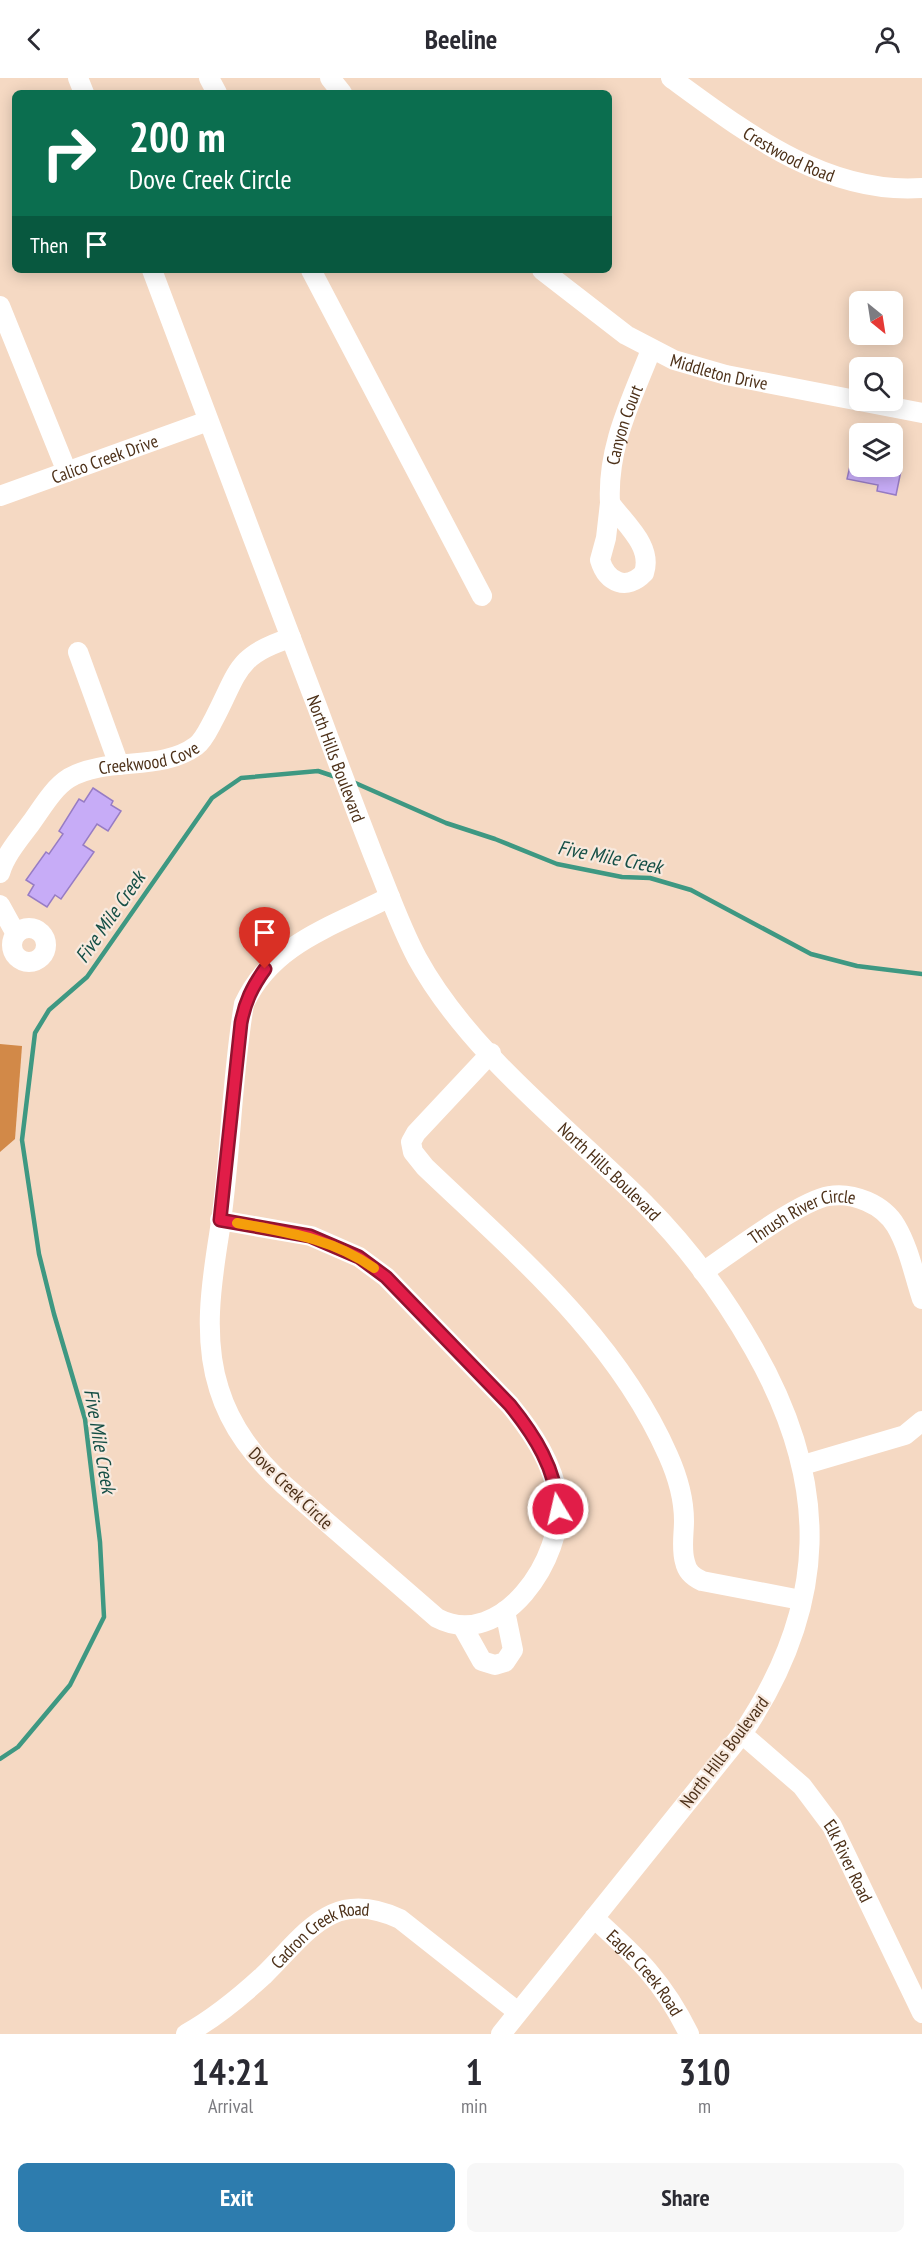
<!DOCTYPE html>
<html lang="en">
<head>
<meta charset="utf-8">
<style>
  body { margin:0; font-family:"PT Sans Narrow",sans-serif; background:#f7f7f7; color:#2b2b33; height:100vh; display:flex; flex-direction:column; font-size:22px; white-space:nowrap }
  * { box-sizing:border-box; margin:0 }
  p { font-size:20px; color:#7c7c81 }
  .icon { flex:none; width:33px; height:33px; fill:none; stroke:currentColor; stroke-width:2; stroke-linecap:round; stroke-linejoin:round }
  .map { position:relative; height:1956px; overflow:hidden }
  .details { display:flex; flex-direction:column; background:#fff; flex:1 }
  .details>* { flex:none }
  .top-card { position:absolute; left:12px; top:12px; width:600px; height:183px; border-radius:9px; box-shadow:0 3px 15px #0003; background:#0b6e4f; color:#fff; overflow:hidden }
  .needle { width:39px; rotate:150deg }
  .fabs { position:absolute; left:849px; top:213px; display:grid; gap:12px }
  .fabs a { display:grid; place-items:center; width:54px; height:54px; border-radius:9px; background:#fff; box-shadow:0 3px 15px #0003; font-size:30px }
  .pin { position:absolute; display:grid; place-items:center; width:51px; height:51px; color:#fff; margin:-62px -26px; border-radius:50% 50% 50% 0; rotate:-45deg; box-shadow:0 0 6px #0007 }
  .pin .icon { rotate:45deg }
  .me { position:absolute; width:66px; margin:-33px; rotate:351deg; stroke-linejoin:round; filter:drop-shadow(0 0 4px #0008) }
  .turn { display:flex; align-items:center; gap:21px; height:126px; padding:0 18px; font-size:27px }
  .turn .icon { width:78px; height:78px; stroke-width:2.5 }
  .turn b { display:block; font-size:42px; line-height:51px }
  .then { display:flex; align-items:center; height:57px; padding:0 18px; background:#0003; gap:12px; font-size:22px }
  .eta { display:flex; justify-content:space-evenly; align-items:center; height:102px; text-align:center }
  .eta b { font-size:36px; font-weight:700; line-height:42px }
  .cta { display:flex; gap:12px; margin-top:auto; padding:12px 18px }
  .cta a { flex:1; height:69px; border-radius:9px; background:#2d7cae; color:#fff; font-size:24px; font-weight:700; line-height:69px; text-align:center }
  .cta a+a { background:#f7f7f7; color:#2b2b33 }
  header { display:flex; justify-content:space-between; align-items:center; height:78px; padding:0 18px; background:#fff; font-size:27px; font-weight:700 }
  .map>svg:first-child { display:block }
  .forest { fill:#d28948 }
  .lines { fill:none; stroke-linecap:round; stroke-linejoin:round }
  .stream { stroke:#3e9882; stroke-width:4.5 }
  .building { fill:#c7acf7; stroke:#977cc4; stroke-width:1.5 }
  .minor { stroke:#fff; stroke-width:20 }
  .route-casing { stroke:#92132f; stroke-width:15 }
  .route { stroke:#e11d48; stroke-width:10 }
  .slow { stroke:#f59e0b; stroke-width:10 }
  .labels { text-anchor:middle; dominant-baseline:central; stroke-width:4.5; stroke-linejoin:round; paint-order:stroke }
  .street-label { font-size:18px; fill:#4d3119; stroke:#f8e9de }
  .water-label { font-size:20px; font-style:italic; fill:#144e45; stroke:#f8e9de }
</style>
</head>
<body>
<header><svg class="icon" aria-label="back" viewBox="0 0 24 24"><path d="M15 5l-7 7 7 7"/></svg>Beeline<svg class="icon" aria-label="person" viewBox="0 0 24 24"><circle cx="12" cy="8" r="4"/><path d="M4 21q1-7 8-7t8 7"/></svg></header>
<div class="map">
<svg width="922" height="1956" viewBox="0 0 922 1956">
  <rect width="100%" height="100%" fill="#f5d9c3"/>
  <path class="forest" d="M0 966 22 968 15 1061 0 1074Z"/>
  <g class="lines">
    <path class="stream" d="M353 704 446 745 495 761 557 786 622 799 650 800 691 812 811 876 857 888 922 896
      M0 1681 18 1669 70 1607 104 1539 100 1464 85 1341 54 1236 39 1176 22 1062 35 955 49 932 87 899 212 720 241 700 318 693 336 699"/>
  </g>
  <path class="building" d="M850 388H902L896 417 877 413 878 407 847 401Z
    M93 710 113 723 111 727 121 733 108 753 97 746 83 767 94 774 61 821 55 817 47 829 28 817 34 807 26 802 46 774 49 776 63 756 59 753 79 721 84 724Z"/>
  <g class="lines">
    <g class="minor">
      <path d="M78 0 84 15"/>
      <path d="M209 0 217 15"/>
      <path d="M330 0 342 15"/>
      <path id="s1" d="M671 0C745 54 826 117 922 110"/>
      <path id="s2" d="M152 192C207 338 262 485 318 631 336 680 355 730 374 779 388 813 400 848 417 880 469 975 568 1049 644 1125 687 1168 724 1218 754 1271 831 1406 829 1527 742 1656L501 1956"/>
      <path d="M311 192 482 518"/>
      <path id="s3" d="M542 192 626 257 674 282 726 297 922 335"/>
      <path d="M0 228 67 394"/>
      <path id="s4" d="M0 418 208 343"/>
      <path d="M610 425C625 446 653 468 644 495 627 513 607 505 600 482L606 460Z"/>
      <path id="s5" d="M610 425C607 369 631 323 651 272"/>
      <path d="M78 574 119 687"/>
      <path id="s6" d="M0 795C5 777 20 760 31 745 42 730 53 710 69 700 107 678 161 694 196 668 204 662 209 650 214 641 238 596 235 577 291 560"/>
      <path d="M0 827 16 856"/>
      <circle cx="29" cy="867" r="17"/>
      <path d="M491 975 416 1055 411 1064 413 1074 425 1089C516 1176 616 1259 668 1377 677 1397 684 1421 684 1443 684 1456 681 1471 685 1484 687 1494 693 1499 702 1503L801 1522"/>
      <path d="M220 1142 311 1158 359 1179 386 1199 510 1327C532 1354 553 1385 558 1420 565 1479 502 1574 437 1540L284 1407C255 1380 231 1350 219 1311 203 1261 211 1207 219 1157 231 1081 231 1003 244 926 272 865 334 848 390 819"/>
      <path id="s7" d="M703 1194C731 1175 799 1123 829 1118 853 1114 883 1126 896 1148 909 1170 914 1197 922 1221"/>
      <path d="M803 1387 905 1357 922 1343"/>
      <path d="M463 1549 482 1583 495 1587 505 1584 513 1572 505 1533"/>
      <path id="s8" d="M742 1656 802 1708 832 1748 922 1935"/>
      <path id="s9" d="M594 1840C637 1879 663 1903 689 1956"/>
      <path id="s10" d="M186 1956C215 1940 239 1920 263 1898 307 1855 332 1809 400 1841L518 1934"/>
    </g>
  </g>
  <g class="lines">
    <g class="route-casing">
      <path id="route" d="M265 891C252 909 245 924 241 945L220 1142 310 1158 359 1179 386 1199 510 1327C535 1358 556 1391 558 1431"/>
    </g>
    <use href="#route" class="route"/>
    <path class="slow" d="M237 1145C286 1154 332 1160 374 1190"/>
  </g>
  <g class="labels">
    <g class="street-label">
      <text stroke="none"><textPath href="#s1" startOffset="141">Crestwood Road</textPath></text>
      <text stroke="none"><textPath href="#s3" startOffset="207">Middleton Drive</textPath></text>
      <text stroke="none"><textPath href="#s5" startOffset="80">Canyon Court</textPath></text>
      <text stroke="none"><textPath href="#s4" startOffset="111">Calico Creek Drive</textPath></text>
      <text stroke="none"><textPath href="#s6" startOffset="201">Creekwood Cove</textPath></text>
      <text stroke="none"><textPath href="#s2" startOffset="522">North Hills Boulevard</textPath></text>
      <text stroke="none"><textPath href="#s2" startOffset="1026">North Hills Boulevard</textPath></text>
      <text stroke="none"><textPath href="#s7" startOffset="116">Thrush River Circle</textPath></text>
      <text transform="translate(291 1410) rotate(44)">Dove Creek Circle</text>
      <text transform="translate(724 1674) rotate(-53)">North Hills Boulevard</text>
      <text stroke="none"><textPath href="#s8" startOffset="168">Elk River Road</textPath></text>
      <text stroke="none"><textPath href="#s10" startOffset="170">Cadron Creek Road</textPath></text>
      <text stroke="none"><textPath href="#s9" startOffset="75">Eagle Creek Road</textPath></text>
    </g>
    <g class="water-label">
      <text transform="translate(610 779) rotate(11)">Five Mile Creek</text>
      <text transform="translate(110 839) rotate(-55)">Five Mile Creek</text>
      <text transform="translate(100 1363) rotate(80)">Five Mile Creek</text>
    </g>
  </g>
</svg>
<div class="fabs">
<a><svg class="needle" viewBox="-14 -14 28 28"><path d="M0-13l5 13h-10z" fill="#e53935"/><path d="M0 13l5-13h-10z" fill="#7c7c81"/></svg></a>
<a><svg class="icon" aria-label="search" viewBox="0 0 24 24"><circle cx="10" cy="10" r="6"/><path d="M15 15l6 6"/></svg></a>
<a><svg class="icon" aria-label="layers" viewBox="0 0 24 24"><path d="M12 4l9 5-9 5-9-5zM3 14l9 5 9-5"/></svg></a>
</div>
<div class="pin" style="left:265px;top:891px;background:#d93025"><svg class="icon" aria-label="arrive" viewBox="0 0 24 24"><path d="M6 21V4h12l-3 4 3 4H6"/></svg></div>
<svg class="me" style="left:558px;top:1431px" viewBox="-20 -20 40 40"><circle r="17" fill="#e11d48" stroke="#fff" stroke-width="3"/><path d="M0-11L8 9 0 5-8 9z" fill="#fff"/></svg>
<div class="top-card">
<div class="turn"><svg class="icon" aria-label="right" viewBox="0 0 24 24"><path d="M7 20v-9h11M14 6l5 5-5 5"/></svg><div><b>200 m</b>Dove Creek Circle</div></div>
<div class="then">Then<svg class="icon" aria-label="arrive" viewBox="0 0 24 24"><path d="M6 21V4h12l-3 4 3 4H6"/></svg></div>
</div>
</div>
<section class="details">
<div class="eta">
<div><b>14:21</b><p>Arrival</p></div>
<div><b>1</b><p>min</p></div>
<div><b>310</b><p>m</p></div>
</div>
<div class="cta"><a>Exit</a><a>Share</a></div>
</section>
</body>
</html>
